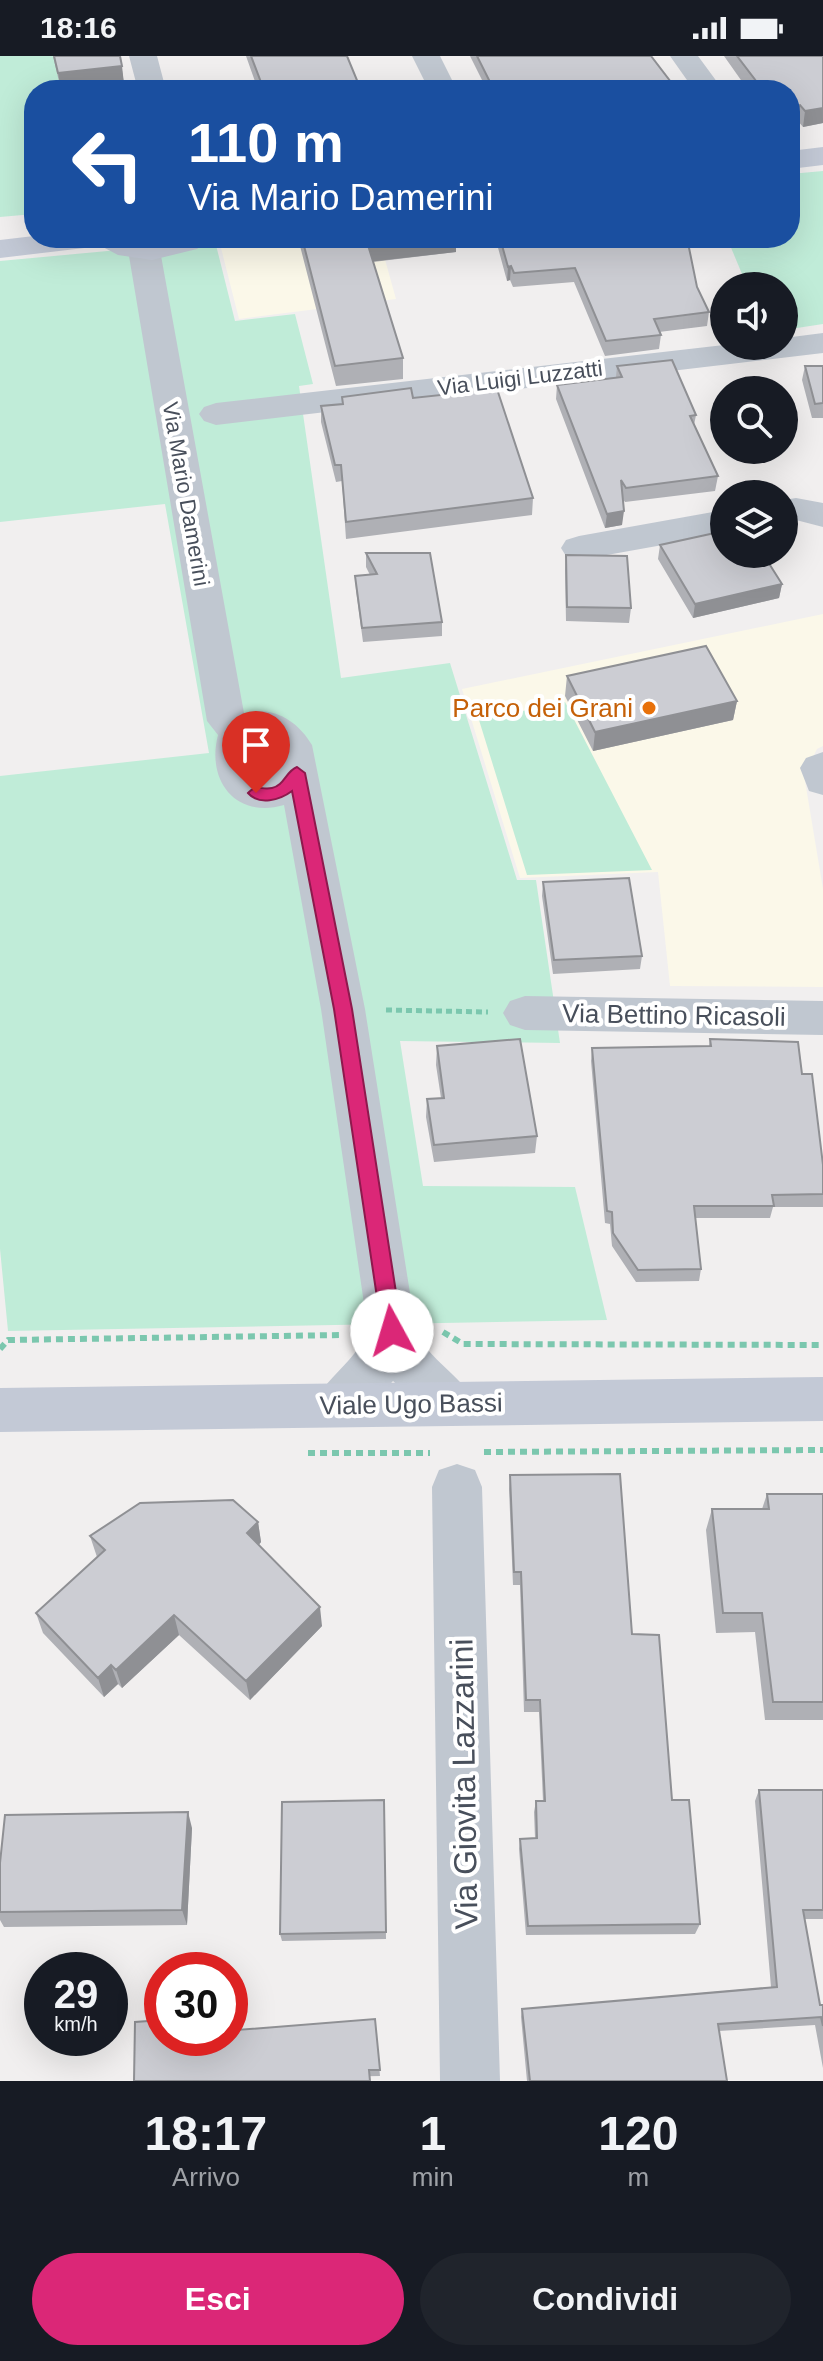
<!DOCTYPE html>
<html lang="it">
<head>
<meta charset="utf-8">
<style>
  body { margin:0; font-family:Arial,sans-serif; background:#20242c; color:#f1f3f6; height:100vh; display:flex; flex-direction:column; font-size:30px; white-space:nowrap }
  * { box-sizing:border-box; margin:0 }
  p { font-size:26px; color:#9ea1a6 }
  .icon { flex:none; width:44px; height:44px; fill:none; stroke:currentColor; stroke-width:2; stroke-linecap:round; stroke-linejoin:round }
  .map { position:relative; height:2025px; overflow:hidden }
  .sheet { display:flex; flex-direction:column; background:#171b24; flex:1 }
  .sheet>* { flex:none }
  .banner { position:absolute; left:24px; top:24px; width:776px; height:168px; border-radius:32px; box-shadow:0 8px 32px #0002; background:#1a4fa0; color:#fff; overflow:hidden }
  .tools { position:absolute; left:710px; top:216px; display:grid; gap:16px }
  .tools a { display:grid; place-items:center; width:88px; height:88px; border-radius:50%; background:#171b24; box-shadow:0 8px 32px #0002; font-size:40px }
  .speed { position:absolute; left:24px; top:1896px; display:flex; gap:16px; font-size:40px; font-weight:700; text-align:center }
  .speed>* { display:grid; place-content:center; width:104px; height:104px; border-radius:50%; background:#171b24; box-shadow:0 8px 32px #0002; line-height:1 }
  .speed small { font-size:20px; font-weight:400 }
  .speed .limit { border:12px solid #d22; background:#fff; color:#111 }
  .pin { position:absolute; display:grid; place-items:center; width:68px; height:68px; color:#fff; margin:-82px -34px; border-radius:50% 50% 50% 0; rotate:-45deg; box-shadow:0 0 8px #0007 }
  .pin .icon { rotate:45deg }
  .me { position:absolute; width:88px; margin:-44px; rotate:354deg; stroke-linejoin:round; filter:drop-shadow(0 0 6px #0008) }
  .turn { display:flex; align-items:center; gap:28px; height:168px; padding:0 32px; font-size:36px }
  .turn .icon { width:104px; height:104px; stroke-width:2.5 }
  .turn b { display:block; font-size:56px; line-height:68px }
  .eta { display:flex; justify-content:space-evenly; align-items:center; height:136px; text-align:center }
  .eta b { font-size:48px; font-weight:800; line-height:56px }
  .cta { display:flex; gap:16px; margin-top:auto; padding:16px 32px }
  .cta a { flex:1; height:92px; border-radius:48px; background:#db2777; color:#fff; font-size:32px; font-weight:800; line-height:92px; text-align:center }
  .cta a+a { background:#20242c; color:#f1f3f6 }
  .status { display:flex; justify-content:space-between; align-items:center; height:56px; padding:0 40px; background:#171b24; direction:ltr }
  .status svg { height:22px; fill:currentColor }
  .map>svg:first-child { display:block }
  .commercial { fill:#fbf8e9 }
  .green { fill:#c0ecd8 }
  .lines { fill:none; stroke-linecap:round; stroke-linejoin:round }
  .path-far1 { stroke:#7bc7ae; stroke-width:5; stroke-dasharray:6 4; stroke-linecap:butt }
  .path { stroke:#7bc7ae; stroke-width:6; stroke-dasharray:7 5; stroke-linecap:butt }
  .street { fill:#c0c7d0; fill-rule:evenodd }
  .secondary { fill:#c3c9d6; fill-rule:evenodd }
  .wall { fill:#afb0b5 }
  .shaded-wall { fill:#8f9094 }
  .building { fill:#cccdd3; stroke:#8f9094; stroke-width:2 }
  .route { fill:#db2777; stroke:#8e194d; stroke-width:2 }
  .food-dot { fill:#e8710a; stroke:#fff; stroke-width:3 }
  .labels { text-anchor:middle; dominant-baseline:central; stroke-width:8; stroke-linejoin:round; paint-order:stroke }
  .far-street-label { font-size:22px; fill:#484f5b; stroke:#fff }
  .food-label { font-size:26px; fill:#c56008; stroke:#fff; text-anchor:end }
  .street-label { font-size:26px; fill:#484f5b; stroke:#fff }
  .near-street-label { font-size:32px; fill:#484f5b; stroke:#fff }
</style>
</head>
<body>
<div class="status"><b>18:16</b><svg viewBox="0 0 49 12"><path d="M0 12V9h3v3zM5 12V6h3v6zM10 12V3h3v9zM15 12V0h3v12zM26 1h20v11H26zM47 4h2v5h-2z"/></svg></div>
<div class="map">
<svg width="823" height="2025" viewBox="0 0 823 2025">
  <rect width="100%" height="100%" fill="#f1efef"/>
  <path class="commercial" d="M235 182H379L396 243 239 263 219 184Z
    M823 558V690L817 693 804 719 823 833V931L670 930 658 816 520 822 462 633Z"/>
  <path class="green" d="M0 0H117L126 34H34V158L0 161Z
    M823 115V268L784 274V230H747L727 182H790V118Z
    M215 185 235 265 295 258 313 328 299 330 341 622 450 607 517 824H536L560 987 400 985 423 1130 575 1131 607 1264 8 1275 0 1193V720L209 697 165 448 0 466V205Z
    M565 646 652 814 527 819 479 664Z"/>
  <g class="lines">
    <path class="path-far1" d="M386 954 488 956"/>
    <path class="path" d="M443 1276 463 1288 823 1289
      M0 1293 8 1284 343 1279
      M484 1396 823 1394
      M308 1397H430"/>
    <path class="street" d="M129 0H157L166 34H138Z
      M412 0H440L457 34H429Z
      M670 0H698L723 34H694Z
      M144 185 155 187 160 194 244 657C273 649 298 665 312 689L365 953 416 1275C429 1305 461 1318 474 1346L466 1362 449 1368 432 1362 393 1325 355 1365 338 1371 321 1365 313 1349C326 1321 356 1305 368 1275L321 953 284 749C236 763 206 725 218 679L207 665 128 194 133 187ZM259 682 274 692 278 713 267 724 259 720C255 708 250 690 259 682Z
      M823 277V297L216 369 204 365 199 358 204 351 216 347 724 289 784 290V282Z
      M796 442 823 447V471L796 464 784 466V444Z
      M724 454V478L579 504 566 500 561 492 566 484 579 480Z
      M823 696V739L809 735 800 712 806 702Z
      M525 940 823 945V979L525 974 510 969 503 957 510 945Z
      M457 1408 475 1414 482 1431 500 2025H440L432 1431 439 1414Z"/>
    <path class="secondary" d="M823 91V109L790 113V95Z
      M34 180 152 185 211 182 197 193 152 204 118 199 101 190 0 202V184Z
      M823 1321V1365L0 1376V1332Z"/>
  </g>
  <path class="wall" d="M53 0H120L124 28 61 34Z
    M246 0H347L361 34H258Z
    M470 0H651L677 34H487Z
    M724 0H823V67L803 71 798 65 790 67V34H748Z
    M298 182H456V196L373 206 403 302V323L336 330Z
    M497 182H687L697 231 709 256 707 270 659 276 661 279 659 293 605 300 574 226 513 231 510 224 507 225 497 188Z
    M617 310 696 359 694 369 718 420 715 435 625 446 623 443 622 469 605 472 556 343 557 329 616 321Z
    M805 310H823V362H812L802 324Z
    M342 341 413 342 533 442 532 459 346 483 342 425 336 426 321 366V350L342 348Z
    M660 489 782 528 779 542 693 562 658 503Z
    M366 497 442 566V580L363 586 356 534 355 520 370 519 366 511Z
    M566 499 631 552 629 567 566 565 565 514Z
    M567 620 737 645 733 664 593 695 565 640Z
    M543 826 642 900 640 913 553 918 542 840Z
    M710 983 802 1018 823 1109V1151H773L770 1162H695L701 1213 699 1225 636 1226 612 1190 610 1168 605 1167 591 1005 592 992 709 990Z
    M437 990 537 1080 535 1097 434 1106 426 1061 427 1043 441 1042 436 1009Z
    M510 1419 632 1578 672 1744 700 1868 695 1878 526 1879 519 1793 520 1783 535 1782 534 1756 536 1745H543L539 1656H524L520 1529H513L509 1433Z
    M767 1438H823V1664H765L755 1576 716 1577 706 1474 712 1453H762Z
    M258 1466 261 1486 259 1489 322 1570 250 1644 179 1579 122 1632 118 1628 104 1641 43 1577 36 1557 97 1501 90 1480Z
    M759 1734H823V1863H804L820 1949H823V2012L815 1969 719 1975 727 2025H527L521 1961 522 1953 771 1931 755 1745Z
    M384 1744 386 1883 282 1885 280 1878Z
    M192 1772 187 1869 4 1871 0 1864V1807Z
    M237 1960 239 1966V1974L375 1963 380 2020 134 2025Z"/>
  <path class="shaded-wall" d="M122 10 124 28 61 34 58 17Z
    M800 49 798 65 790 67V51Z
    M823 52V67L803 71 805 55Z
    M400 182H456V196L368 206 367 186Z
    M511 210 510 224 507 225 508 211Z
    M624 455 622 469 605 472 607 458Z
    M782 528 779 542 693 562 695 548Z
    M737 645 733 664 593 695 595 676Z
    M258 1466 261 1486 250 1498 247 1477Z
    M320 1551 322 1570 250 1644 246 1625Z
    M174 1559 179 1579 122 1632 116 1614Z
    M111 1609 118 1628 104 1641 98 1622Z
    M188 1756 192 1772 187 1869 182 1854Z"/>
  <path class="building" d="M54 0H120L122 10 58 17Z
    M251 0H347L361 34H264Z
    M477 0H651L677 34H494Z
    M737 0H823V52L805 55 800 49 790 51V34H763Z
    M302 182H400L367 186 403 302 335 310Z
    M500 182H687L697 231 709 256 654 263 661 279 606 285 575 212 514 217 511 210 508 211Z
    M672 304 696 359 690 360 718 420 626 432 621 424 624 455 607 458 557 329 622 321 617 310Z
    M805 310H823V347L815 348Z
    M411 332 413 342 497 333 533 442 346 466 341 409H335L321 350 343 348 342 341Z
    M724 475V498H763L782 528 695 548 660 489Z
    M366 497H430L442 566 362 572 355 520 377 518Z
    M566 499 627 500 631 552 567 551Z
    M706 590 737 645 595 676 567 620Z
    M629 822 642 900 554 904 543 826Z
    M520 983 537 1080 434 1089 427 1043 444 1042 437 990Z
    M710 983 798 986 802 1018H812L823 1109V1138L772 1139 774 1150H694L701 1213 638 1214 613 1177 612 1156 607 1155 592 992 711 990Z
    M620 1418 632 1578 659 1579 672 1744H689L700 1868 528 1870 520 1783 537 1782 536 1745H545L540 1644H526L521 1516H514L510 1419Z
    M767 1438H823V1646H773L762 1557H723L712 1453H769Z
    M233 1444 258 1466 247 1477 320 1551 246 1625 174 1559 116 1614 111 1609 98 1622 36 1557 105 1494 90 1480 140 1447Z
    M759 1734H823V1854H803L820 1949H823V1970L821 1961 718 1968 727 2025H530L522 1953 777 1931Z
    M384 1744 386 1876 280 1878 282 1746Z
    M188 1756 182 1854 0 1856V1807L5 1759Z
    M230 1960H237V1974L375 1963 380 2014H369L370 2025H134L135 1966 162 1964V1982H230Z"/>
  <path class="route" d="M297 711 305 717 352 953 402 1275 399 1282 392 1284 385 1282 382 1275 334 953 292 735C280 744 259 750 248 737 256 728 261 734 272 732 284 730 286 715 297 711Z"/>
  <circle class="food-dot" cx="649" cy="652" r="8"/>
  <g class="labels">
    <g class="far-street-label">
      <text transform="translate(520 322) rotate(-7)">Via Luigi Luzzatti</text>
      <text transform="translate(186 438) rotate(80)">Via Mario Damerini</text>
    </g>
    <g class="food-label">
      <text x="633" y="652">Parco dei Grani</text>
    </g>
    <g class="street-label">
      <text transform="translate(674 959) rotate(1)">Via Bettino Ricasoli</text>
      <text transform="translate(411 1348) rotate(-1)">Viale Ugo Bassi</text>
    </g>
    <g class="near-street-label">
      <text transform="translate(464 1728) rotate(-91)">Via Giovita Lazzarini</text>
    </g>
  </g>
</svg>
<div class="tools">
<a><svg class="icon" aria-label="sound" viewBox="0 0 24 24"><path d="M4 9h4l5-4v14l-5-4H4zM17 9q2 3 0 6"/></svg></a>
<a><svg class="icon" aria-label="search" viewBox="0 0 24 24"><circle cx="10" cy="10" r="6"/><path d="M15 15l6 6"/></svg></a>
<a><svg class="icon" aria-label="layers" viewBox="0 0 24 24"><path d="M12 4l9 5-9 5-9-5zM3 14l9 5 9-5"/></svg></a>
</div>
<div class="speed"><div>29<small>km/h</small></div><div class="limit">30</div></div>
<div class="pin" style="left:256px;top:737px;background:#d93025"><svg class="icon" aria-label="arrive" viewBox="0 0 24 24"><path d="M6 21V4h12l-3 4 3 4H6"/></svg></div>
<svg class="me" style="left:392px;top:1275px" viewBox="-20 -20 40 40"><circle r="19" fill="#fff"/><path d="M0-13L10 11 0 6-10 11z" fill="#db2777"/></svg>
<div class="banner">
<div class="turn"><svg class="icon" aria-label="left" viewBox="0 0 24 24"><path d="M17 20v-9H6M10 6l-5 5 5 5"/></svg><div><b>110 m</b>Via Mario Damerini</div></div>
</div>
</div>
<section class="sheet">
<div class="eta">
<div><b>18:17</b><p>Arrivo</p></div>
<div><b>1</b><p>min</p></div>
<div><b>120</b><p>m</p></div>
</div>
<div class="cta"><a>Esci</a><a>Condividi</a></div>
</section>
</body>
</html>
